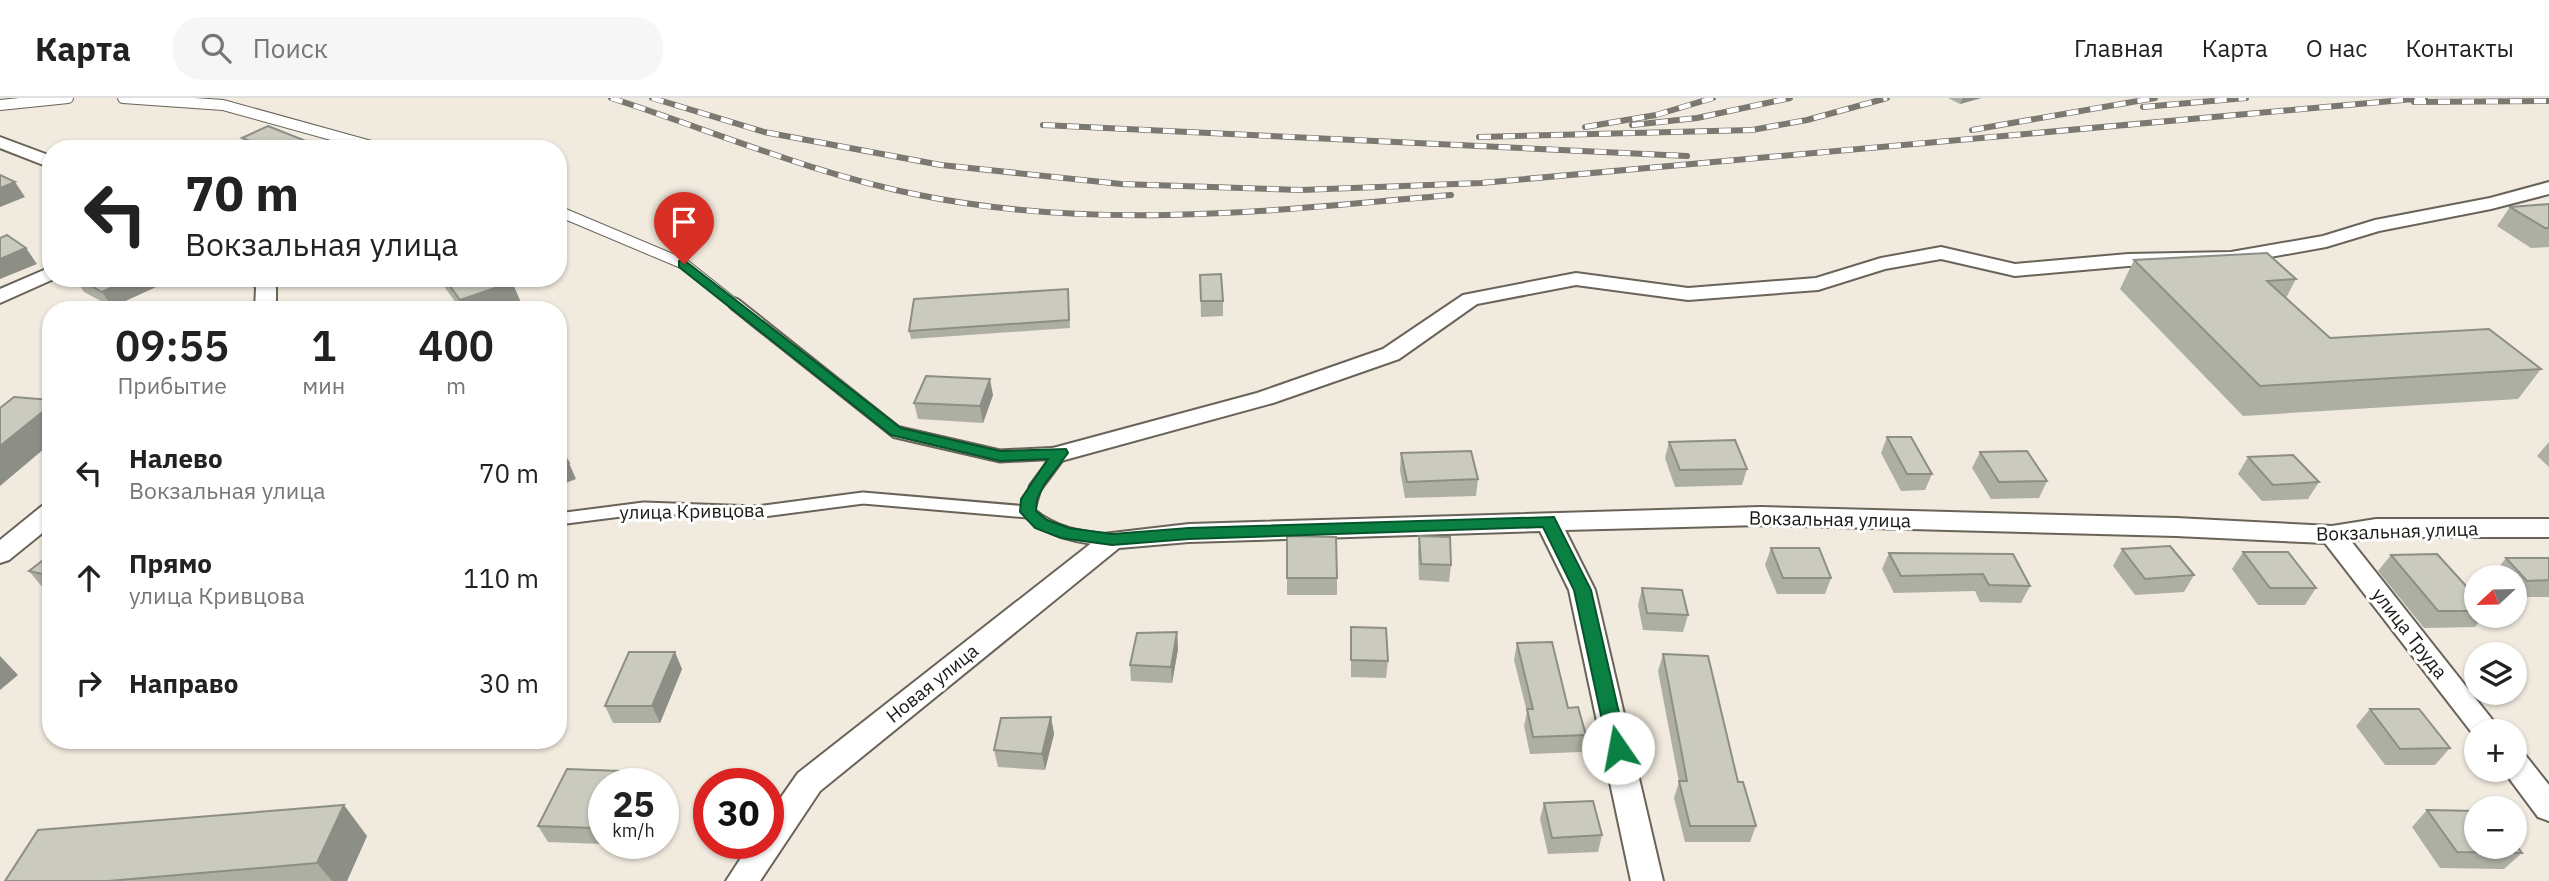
<!DOCTYPE html>
<html lang="ru">
<head>
<meta charset="utf-8">
<style>
  body { margin:0; font-family:"IBM Plex Sans",sans-serif; background:#f6f6f6; color:#222; height:100vh; display:flex; flex-direction:column; font-size:26px; white-space:nowrap }
  * { box-sizing:border-box; margin:0 }
  p { font-size:23px; color:#767676 }
  .icon { flex:none; width:38px; height:38px; fill:none; stroke:currentColor; stroke-width:2; stroke-linecap:round; stroke-linejoin:round }
  .map { position:relative; flex:1; overflow:hidden }
  .sheet { position:absolute; left:42px; top:203px; width:525px; height:448px; display:flex; flex-direction:column; background:#fff; border-radius:28px; box-shadow:0 2px 5px #0004 }
  .sheet>* { flex:none }
  .hud { position:absolute; left:42px; top:42px; width:525px; height:147px; border-radius:28px; box-shadow:0 2px 5px #0004; background:#fff; color:#222; overflow:hidden }
  .needle { width:46px; rotate:248deg }
  .fabs { position:absolute; left:2464px; top:467px; display:grid; gap:14px }
  .fabs a { display:grid; place-items:center; width:63px; height:63px; border-radius:50%; background:#fff; box-shadow:0 2px 5px #0004; font-size:35px }
  .speed { position:absolute; left:588px; top:670px; display:flex; gap:14px; font-size:35px; font-weight:700; text-align:center }
  .speed>* { display:grid; place-content:center; width:91px; height:91px; border-radius:50%; background:#fff; box-shadow:0 2px 5px #0004; line-height:1 }
  .speed small { font-size:18px; font-weight:400 }
  .speed .limit { border:10px solid #d22; background:#fff; color:#111 }
  .pin { position:absolute; display:grid; place-items:center; width:60px; height:60px; color:#fff; margin:-72px -30px; border-radius:50% 50% 50% 0; rotate:-45deg; box-shadow:0 0 7px #0007 }
  .pin .icon { rotate:45deg }
  .me { position:absolute; width:77px; margin:-38px; rotate:348deg; stroke-linejoin:round; filter:drop-shadow(0 0 5px #0008) }
  .turn { display:flex; align-items:center; gap:24px; height:147px; padding:0 28px; font-size:32px }
  .turn .icon { width:91px; height:91px; stroke-width:2.5 }
  .turn b { display:block; font-size:49px; line-height:60px }
  .eta { display:flex; justify-content:space-evenly; align-items:center; height:119px; text-align:center }
  .eta b { font-size:42px; font-weight:600; line-height:49px }
  ul { padding:0; list-style:none }
  li { display:flex; align-items:center; gap:21px; height:105px; padding:0 28px }
  li div { flex:1 }
  li b { display:block; font-size:26px }
  li em { font-style:normal }
  header { display:flex; align-items:center; gap:42px; box-sizing:border-box; height:98px; padding:0 35px; background:#fff; border-bottom:2px solid #e0e0e0 }
  header strong { font-size:33px }
  nav { display:flex; gap:38px; margin-inline-start:auto; font-size:24px }
  .search { width:490px; height:63px; background:#f6f6f6; display:flex; align-items:center; gap:18px; box-sizing:border-box; padding:0 24px; border-radius:28px; color:#767676; font-size:26px }
  .map>svg:first-child { display:block }
  .lines { fill:none; stroke-linecap:round; stroke-linejoin:round }
  .service-far1-casing { stroke:#696358; stroke-width:12 }
  .service-casing { stroke:#696358; stroke-width:15 }
  .minor-casing { stroke:#696358; stroke-width:4 }
  .service-far1 { stroke:#fff; stroke-width:10 }
  .service { stroke:#fff; stroke-width:11 }
  .minor { fill:#fff; fill-rule:evenodd }
  .rail-casing { stroke:#7c7870; stroke-width:6 }
  .rail { stroke:#fff; stroke-width:4.5; stroke-dasharray:12; stroke-linecap:butt }
  .wall { fill:#aeafa3 }
  .shaded-wall { fill:#8d8e85 }
  .building { fill:#cacbbe; stroke:#8d8e85; stroke-width:2 }
  .route { fill:#0b8043; stroke:#07532c; stroke-width:2 }
  .labels { text-anchor:middle; dominant-baseline:central; stroke-width:6; stroke-linejoin:round; paint-order:stroke }
  .street-label { font-size:19px; fill:#1c1915; stroke:#fff }
</style>
</head>
<body>
<header>
<strong>Карта</strong>
<div class="search"><svg class="icon" aria-label="search" viewBox="0 0 24 24"><circle cx="10" cy="10" r="6"/><path d="M15 15l6 6"/></svg>Поиск</div>
<nav><a>Главная</a><a>Карта</a><a>О нас</a><a>Контакты</a></nav>
</header>
<div class="map">
<svg width="2549" height="783" viewBox="0 0 2549 783">
  <rect width="100%" height="100%" fill="#f1eade"/>
  <g class="lines">
    <g class="service-far1-casing">
      <path id="service-far1" d="M123 0 223 7 382 51
        M0 7 68 0
        M558 113 684 166 737 208"/>
    </g>
    <g class="service-casing">
      <path id="service" d="M735 206 896 334 1000 358 1061 355 1035 390 1028 414
        M558 421 644 410 756 414 863 400 1028 414C1053 435 1080 440 1111 442"/>
    </g>
    <g class="minor-casing">
      <path id="minor" d="M0 39 51 58V70L0 50Z
        M2549 84V96L2491 111 2379 133 2326 149 2231 166 2128 168 2015 178 1941 161 1885 171 1818 192 1688 202 1576 187 1477 206 1399 261 1273 305 1061 363 1053 360 1049 355 1053 350 1257 295 1383 251 1463 197 1576 175 1688 190 1816 180 1881 160 1941 149 2015 166 2128 156 2231 154 2323 138 2375 122 2490 100Z
        M51 169V180H56L0 205V191Z
        M251 180H271L276 190V212H255L256 190Z
        M51 406V428L9 462 0 465V442L42 408Z
        M1761 409 2176 420 2332 428 2376 421H2549V439H2376L2351 443 2502 634H2476V640L2325 445 2176 438 1761 427 1565 432 1595 492 1663 783H1631L1569 492 1540 433 1189 444 1119 450 820 693 760 783H726L750 746H768V718L798 675 1103 436 1189 426Z
        M2515 655 2526 658 2549 687V723L2538 719 2503 672H2515Z"/>
    </g>
    <use href="#service-far1" class="service-far1"/>
    <use href="#service" class="service"/>
    <use href="#minor" class="minor"/>
    <g class="rail-casing">
      <path id="rail" d="M611 0C713 33 813 76 919 97 1095 133 1274 113 1451 97
        M652 0 764 34 941 67 1121 86 1301 92 1481 85 2425 0
        M2414 4 2549 3
        M2143 9 2246 0
        M1043 27 1687 58
        M1632 27 1697 20 1790 0
        M1585 29 1656 17 1713 0
        M1972 32 2155 0
        M1479 39 1752 32 1807 22 1887 0"/>
    </g>
    <use href="#rail" class="rail"/>
  </g>
  <path class="wall" d="M1948 0H1981L1960 6Z
    M242 40 306 43 310 51H248Z
    M2549 106V149L2531 150 2497 128 2510 109Z
    M2134 162 2296 181 2286 200 2330 240 2541 271 2518 301 2243 318 2120 191Z
    M1200 177 1223 203V218L1201 219Z
    M75 180H151L156 189 112 209 84 194Z
    M438 180H509L512 184 522 207 508 212H461Z
    M1068 191 1070 230 911 241 909 233Z
    M993 297 983 325 918 321 914 305Z
    M1887 339 1932 376 1925 392 1901 393 1881 355Z
    M1669 344 1747 371 1742 387 1675 389 1665 360Z
    M2549 344V369L2537 358Z
    M1980 354 2047 383 2039 400 1991 401 1972 370Z
    M1401 355 1478 381 1476 398 1405 400 1400 372Z
    M2248 359 2319 384 2308 401 2262 403 2238 376Z
    M1287 438 1337 480V497H1287Z
    M1419 438 1451 467 1449 484 1419 482 1418 454Z
    M1771 450 1831 480 1825 496H1777L1765 467Z
    M2122 451 2194 477 2184 494 2135 497 2113 468Z
    M2243 454 2316 490 2305 507H2258L2232 471Z
    M1889 455 2030 488 2021 505 1980 504 1975 493 1894 495 1882 471Z
    M51 456V492L43 490 29 473Z
    M2391 457 2476 499V518H2484L2475 529 2424 530 2378 473Z
    M2506 460H2549V499H2515V480H2495L2493 477Z
    M1642 490 1688 517 1683 534 1643 532 1638 507Z
    M1351 529 1388 563 1386 580 1351 579Z
    M1177 534 1178 551 1172 585 1131 583 1130 567Z
    M1517 545 1568 610 1586 637 1582 654 1530 656 1524 628 1527 614 1514 562Z
    M1663 556 1738 684 1756 728 1750 744H1685L1674 700 1679 684 1658 573Z
    M682 571 660 625H613L605 608Z
    M2370 611 2450 650 2435 667H2385L2356 628Z
    M1051 619 1054 636 1045 672 998 669 994 652Z
    M620 673 627 686H604V743L602 746 548 744 538 728Z
    M1544 705 1602 737 1598 754 1548 756 1540 721Z
    M2427 712 2522 755 2504 771 2440 770 2412 729Z
    M367 738 347 783H5Z"/>
  <path class="shaded-wall" d="M1963 0H1981L1960 6Z
    M306 43 310 51H289Z
    M15 84 25 99 0 109V90Z
    M26 150 37 166 0 181V161Z
    M131 180H151L156 189 112 209 102 194Z
    M512 184 522 207 508 212H464L460 202Z
    M990 281 993 297 983 325 980 308Z
    M51 307V345L0 388V348Z
    M569 365 576 381 558 388V369Z
    M1177 534 1178 551 1172 585 1171 569Z
    M675 554 682 571 660 625 652 608Z
    M0 558 18 577 0 592Z
    M1051 619 1054 636 1045 672 1042 656Z
    M620 673 627 686H614Z
    M344 707 367 738 347 783H332L317 765Z
    M604 708V743L602 746 593 730Z"/>
  <path class="building" d="M268 28 306 43 289 51H271L242 40Z
    M0 77 15 84 0 90Z
    M2549 106V130H2545L2510 109Z
    M7 137 26 150 0 161V140Z
    M2267 155 2296 181 2267 183 2330 240 2489 231 2541 271 2260 288 2134 162Z
    M1221 176 1223 203H1201L1200 177Z
    M77 180H131L102 194Z
    M444 180H509L512 184 460 202Z
    M1068 191 1069 222 909 233 914 201Z
    M926 278 990 281 980 308 914 305Z
    M14 299 51 302V307L0 348V310Z
    M1887 339H1911L1932 376H1907Z
    M1735 342 1747 371 1680 372 1669 344Z
    M558 347 569 365 558 369Z
    M1471 353 1478 381 1407 384 1401 355Z
    M2027 353 2047 383 1999 384 1980 354Z
    M2293 357 2319 384 2273 387 2248 359Z
    M1287 438 1336 439 1337 480H1287Z
    M1419 438 1450 439 1451 467 1421 466Z
    M2170 448 2194 477 2145 481 2122 451Z
    M1771 450H1819L1831 480H1783Z
    M2243 454H2288L2316 490H2270Z
    M1889 455 2013 456 2030 488 1989 487 1983 476 1901 478Z
    M51 456V478L29 473Z
    M2437 456 2476 499V513H2438L2391 457Z
    M2506 460H2549V482L2527 483Z
    M1642 490 1682 492 1688 517 1647 515Z
    M1351 529 1386 530 1388 563 1351 562Z
    M1177 534 1171 569 1130 567 1137 535Z
    M1552 544 1568 610 1578 609 1586 637 1533 639 1527 611H1533L1517 545Z
    M629 554H675L652 608H605Z
    M1663 556 1708 558 1738 684H1743L1756 728H1690L1679 683H1687Z
    M2370 611H2419L2450 650 2400 651Z
    M1051 619 1042 656 994 652 1001 620Z
    M567 671 620 673 614 686H604V708L593 730 538 728Z
    M1593 703 1602 737 1552 740 1544 705Z
    M344 707 317 765 108 783H5L38 732Z
    M2427 712 2476 713V749H2515V746L2522 755 2457 754Z"/>
  <path class="route" d="M684 162 901 330 1000 353 1066 351 1068 355 1044 387 1037 401 1036 413 1047 422 1069 430 1112 436 1189 430 1554 419 1591 492 1627 650 1624 656 1618 658 1611 656 1608 650 1574 492 1543 429 1189 441 1112 447 1061 440 1035 430 1020 414 1021 401 1048 361 1000 363 891 337 679 169V163Z"/>
  <g class="labels">
    <g class="street-label">
      <text transform="translate(692 413) rotate(-1)">улица Кривцова</text>
      <text transform="translate(1830 421) rotate(1)">Вокзальная улица</text>
      <text transform="translate(2397 433) rotate(-2)">Вокзальная улица</text>
      <text transform="translate(2410 535) rotate(52)">улица Труда</text>
      <text transform="translate(932 585) rotate(-39)">Новая улица</text>
    </g>
  </g>
</svg>
<div class="fabs">
<a><svg class="needle" viewBox="-14 -14 28 28"><path d="M0-13l5 13h-10z" fill="#e53935"/><path d="M0 13l5-13h-10z" fill="#767676"/></svg></a>
<a><svg class="icon" aria-label="layers" viewBox="0 0 24 24"><path d="M12 4l9 5-9 5-9-5zM3 14l9 5 9-5"/></svg></a>
<a>+</a>
<a>−</a>
</div>
<div class="speed"><div>25<small>km/h</small></div><div class="limit">30</div></div>
<div class="pin" style="left:684px;top:166px;background:#d93025"><svg class="icon" aria-label="arrive" viewBox="0 0 24 24"><path d="M6 21V4h12l-3 4 3 4H6"/></svg></div>
<svg class="me" style="left:1618px;top:650px" viewBox="-20 -20 40 40"><circle r="19" fill="#fff"/><path d="M0-13L10 11 0 6-10 11z" fill="#0b8043"/></svg>
<div class="hud">
<div class="turn"><svg class="icon" aria-label="left" viewBox="0 0 24 24"><path d="M17 20v-9H6M10 6l-5 5 5 5"/></svg><div><b>70 m</b>Вокзальная улица</div></div>
</div>
<section class="sheet">
<div class="eta">
<div><b>09:55</b><p>Прибытие</p></div>
<div><b>1</b><p>мин</p></div>
<div><b>400</b><p>m</p></div>
</div>
<ul>
<li><svg class="icon" aria-label="left" viewBox="0 0 24 24"><path d="M17 20v-9H6M10 6l-5 5 5 5"/></svg><div><b>Налево</b><p>Вокзальная улица</p></div><em>70 m</em></li>
<li><svg class="icon" aria-label="ahead" viewBox="0 0 24 24"><path d="M12 20V5M6 11l6-6 6 6"/></svg><div><b>Прямо</b><p>улица Кривцова</p></div><em>110 m</em></li>
<li><svg class="icon" aria-label="right" viewBox="0 0 24 24"><path d="M7 20v-9h11M14 6l5 5-5 5"/></svg><div><b>Направо</b></div><em>30 m</em></li>
</ul>
</section>
</div>
</body>
</html>
